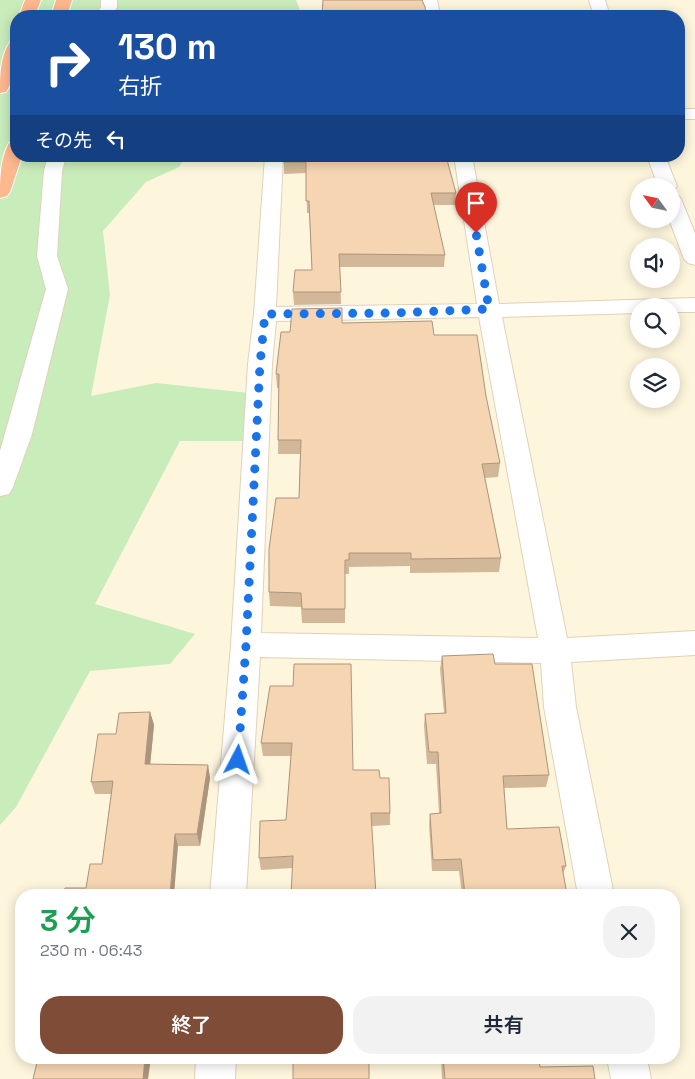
<!DOCTYPE html>
<html lang="ja">
<head>
<meta charset="utf-8">
<style>
  body { margin:0; font-family:"Space Grotesk","Noto Sans JP",sans-serif; background:#f2f2f3; color:#1f2937; height:100vh; display:flex; flex-direction:column; font-size:19px; white-space:nowrap }
  * { box-sizing:border-box; margin:0 }
  p { font-size:16px; color:#747a83 }
  .icon { flex:none; width:28px; height:28px; fill:none; stroke:currentColor; stroke-width:2; stroke-linecap:round; stroke-linejoin:round }
  .map { position:relative; flex:1; overflow:hidden }
  .drawer { position:absolute; left:15px; top:889px; width:665px; height:175px; display:flex; flex-direction:column; background:#fff; border-radius:20px; box-shadow:0 2px 12px #0003 }
  .drawer>* { flex:none }
  .guide { position:absolute; left:10px; top:10px; width:675px; height:152px; border-radius:20px; box-shadow:0 2px 12px #0003; background:#1a4fa0; color:#fff; overflow:hidden }
  .needle { width:32px; rotate:303deg }
  .fabs { position:absolute; left:630px; top:178px; display:grid; gap:10px }
  .fabs a { display:grid; place-items:center; width:50px; height:50px; border-radius:50%; background:#fff; box-shadow:0 2px 12px #0003; font-size:25px }
  .pin { position:absolute; display:grid; place-items:center; width:42px; height:42px; color:#fff; margin:-51px -21px; border-radius:50% 50% 50% 0; rotate:-45deg; box-shadow:0 0 5px #0007 }
  .pin .icon { rotate:45deg }
  .me { position:absolute; width:55px; margin:-28px; rotate:4deg; stroke-linejoin:round; filter:drop-shadow(0 0 4px #0008) }
  .turn { display:flex; align-items:center; gap:18px; height:105px; padding:0 25px; font-size:22px }
  .turn .icon { width:65px; height:65px; stroke-width:2.5 }
  .turn b { display:block; font-size:35px; line-height:42px }
  .then { display:flex; align-items:center; height:48px; padding:0 25px; background:#0003; gap:10px; font-size:19px }
  .round { display:grid; place-items:center; flex:none; width:52px; height:52px; border-radius:20px; background:#f2f2f3 }
  .head { display:flex; align-items:center; justify-content:space-between; height:85px; padding:0 25px }
  h1 { font-size:30px; font-weight:600; line-height:38px; color:#1e9e55 }
  .cta { display:flex; gap:10px; margin-top:auto; padding:10px 25px }
  .cta a { flex:1; height:58px; border-radius:20px; background:#7e4c37; color:#fff; font-size:20px; font-weight:600; line-height:58px; text-align:center }
  .cta a+a { background:#f2f2f3; color:#1f2937 }
  .map>svg:first-child { display:block }
  .green { fill:#c9ecbb }
  .lines { fill:none; stroke-linecap:round; stroke-linejoin:round }
  .minor-casing { stroke:#e2d1b9; stroke-width:2 }
  .highway-casing { stroke:#fff; stroke-width:2 }
  .minor { fill:#fff; fill-rule:evenodd }
  .highway { fill:#feb88e; fill-rule:evenodd }
  .wall { fill:#d3b799 }
  .shaded-wall { fill:#ac957d }
  .building { fill:#f5d5b2; stroke:#ac957d }
  .route { stroke:#1a73e8; stroke-width:9; stroke-dasharray:0 16.2 }
</style>
</head>
<body>
<div class="map">
<svg width="695" height="1079" viewBox="0 0 695 1079">
  <rect width="100%" height="100%" fill="#fef5dd"/>
  <path class="green" d="M0 0H296L302 16H16V156H186L179 167 146 182 103 231 110 295 91 396 156 383 259 394 257 441H180L95 604 195 634 170 664 90 671 16 807 0 825Z"/>
  <g class="lines">
    <g class="minor-casing">
      <path id="minor" d="M101 0H117V7L112 16H96L101 7Z
        M421 0H437L440 16H424Z
        M589 0H605L610 16H594Z
        M679 109H695V119H679Z
        M48 156H66L62 171 57 256 68 289 32 434 13 487 9 494 0 496V451L46 289 37 256 44 171Z
        M265 156H283L276 307 477 304 454 156H472L499 304 695 298V312H671V306H639V313L502 317 567 638 695 631V655L571 662 576 707 614 895H578L544 707 541 663 260 657 246 895H210L231 645 248 364 254 314ZM479 317 538 638 261 633 272 364 276 321Z
        M647 156H665L677 186 674 190 671 191V186H658Z
        M671 193 678 195 681 199 695 233V265L688 263 684 259 669 219H671Z
        M196 1058H236L235 1079H195Z
        M607 1058H647L651 1079H611Z"/>
    </g>
    <g class="highway-casing">
      <path id="highway" d="M25 0H41L35 16H19Z
        M56 0H72L67 16H51Z
        M16 40C17 58 16 77 6 92L0 93C0 75 0 57 10 42Z
        M16 141V156H22L10 192 7 196 0 198C0 179 0 160 9 143Z"/>
    </g>
    <use href="#minor" class="minor"/>
    <use href="#highway" class="highway"/>
  </g>
  <path class="wall" d="M284 156 456 193 455 205H433L445 255 444 267H340L341 304 294 305 293 292 312 270 309 213H307L306 173 284 174Z
    M342 323 434 335 486 396 500 463 498 477 485 478 501 558 499 572 410 573V566L349 567V574H345V623H302L301 607 270 606 269 592 299 498 300 454H278V440L279 388H277L276 374 290 332Z
    M442 656 495 664 549 775 546 787 504 788 507 829 566 866 563 874 567 895H462L459 871H432L429 825 430 814 439 813 436 764H427L424 726 425 714 444 713 440 669Z
    M270 686 353 770 380 778 390 813V825L372 826 292 868 261 870 259 858 286 820 291 756H263L261 743Z
    M150 712 154 725 150 764 208 765 210 778 200 846H178L86 888 102 864 111 794H95L91 782 116 734Z
    M441 1058H539L540 1067 595 1079H442Z"/>
  <path class="shaded-wall" d="M150 712 154 725 149 777 145 764Z
    M208 765 210 778 200 846 197 834Z
    M175 834 178 846 174 895H170Z
    M145 1058H151L148 1079H143Z"/>
  <path class="building" d="M323 0H422L425 7 426 16H318V15H322Z
    M284 156H446L456 193H431L445 255 339 254 341 292H293L295 270H312L309 201H306V162H283Z
    M342 308V323L432 321 434 335H477L486 396 500 463 482 464 501 558 411 559V553H349V560H345V609H302L301 593 269 592V549L276 498H299L301 440H278L279 374H276L281 332H290L292 309Z
    M493 654 495 664H532L549 775 503 776 507 829 559 827 566 866H562L567 895H465L461 859 433 860 430 814 441 813 438 752H429L425 714 446 713 442 656Z
    M294 664H351L353 770H379L380 778H389L390 813H371L376 895H291L293 856 259 858 260 821 286 820 292 743H261L270 686H293Z
    M150 712 145 764 208 765 197 834H175L170 895H64L65 888H86L90 864H102L113 781 91 782 98 734H116L119 713Z
    M38 1058H145L143 1079H33Z
    M293 1058H369V1079H293Z
    M443 1058H539L540 1067 593 1066 595 1079H445Z"/>
  <g class="lines">
    <path class="route" d="M238 760 246 645 260 364 265 314 394 313 489 309 476 233"/>
  </g>
</svg>
<div class="fabs">
<a><svg class="needle" viewBox="-14 -14 28 28"><path d="M0-13l5 13h-10z" fill="#e53935"/><path d="M0 13l5-13h-10z" fill="#747a83"/></svg></a>
<a><svg class="icon" aria-label="sound" viewBox="0 0 24 24"><path d="M4 9h4l5-4v14l-5-4H4zM17 9q2 3 0 6"/></svg></a>
<a><svg class="icon" aria-label="search" viewBox="0 0 24 24"><circle cx="10" cy="10" r="6"/><path d="M15 15l6 6"/></svg></a>
<a><svg class="icon" aria-label="layers" viewBox="0 0 24 24"><path d="M12 4l9 5-9 5-9-5zM3 14l9 5 9-5"/></svg></a>
</div>
<div class="pin" style="left:476px;top:233px;background:#d93025"><svg class="icon" aria-label="arrive" viewBox="0 0 24 24"><path d="M6 21V4h12l-3 4 3 4H6"/></svg></div>
<svg class="me" style="left:238px;top:760px" viewBox="-20 -20 40 40"><path d="M0-17L14 15 0 8-14 15z" fill="#1a73e8" stroke="#fff" stroke-width="4"/></svg>
<div class="guide">
<div class="turn"><svg class="icon" aria-label="right" viewBox="0 0 24 24"><path d="M7 20v-9h11M14 6l5 5-5 5"/></svg><div><b>130 m</b>右折</div></div>
<div class="then">その先<svg class="icon" aria-label="left" viewBox="0 0 24 24"><path d="M17 20v-9H6M10 6l-5 5 5 5"/></svg></div>
</div>
<section class="drawer">
<div class="head"><div><h1>3 分</h1><p>230 m · 06:43</p></div><a class="round"><svg class="icon" aria-label="close" viewBox="0 0 24 24"><path d="M6 6l12 12M18 6L6 18"/></svg></a></div>
<div class="cta"><a>終了</a><a>共有</a></div>
</section>
</div>
</body>
</html>
